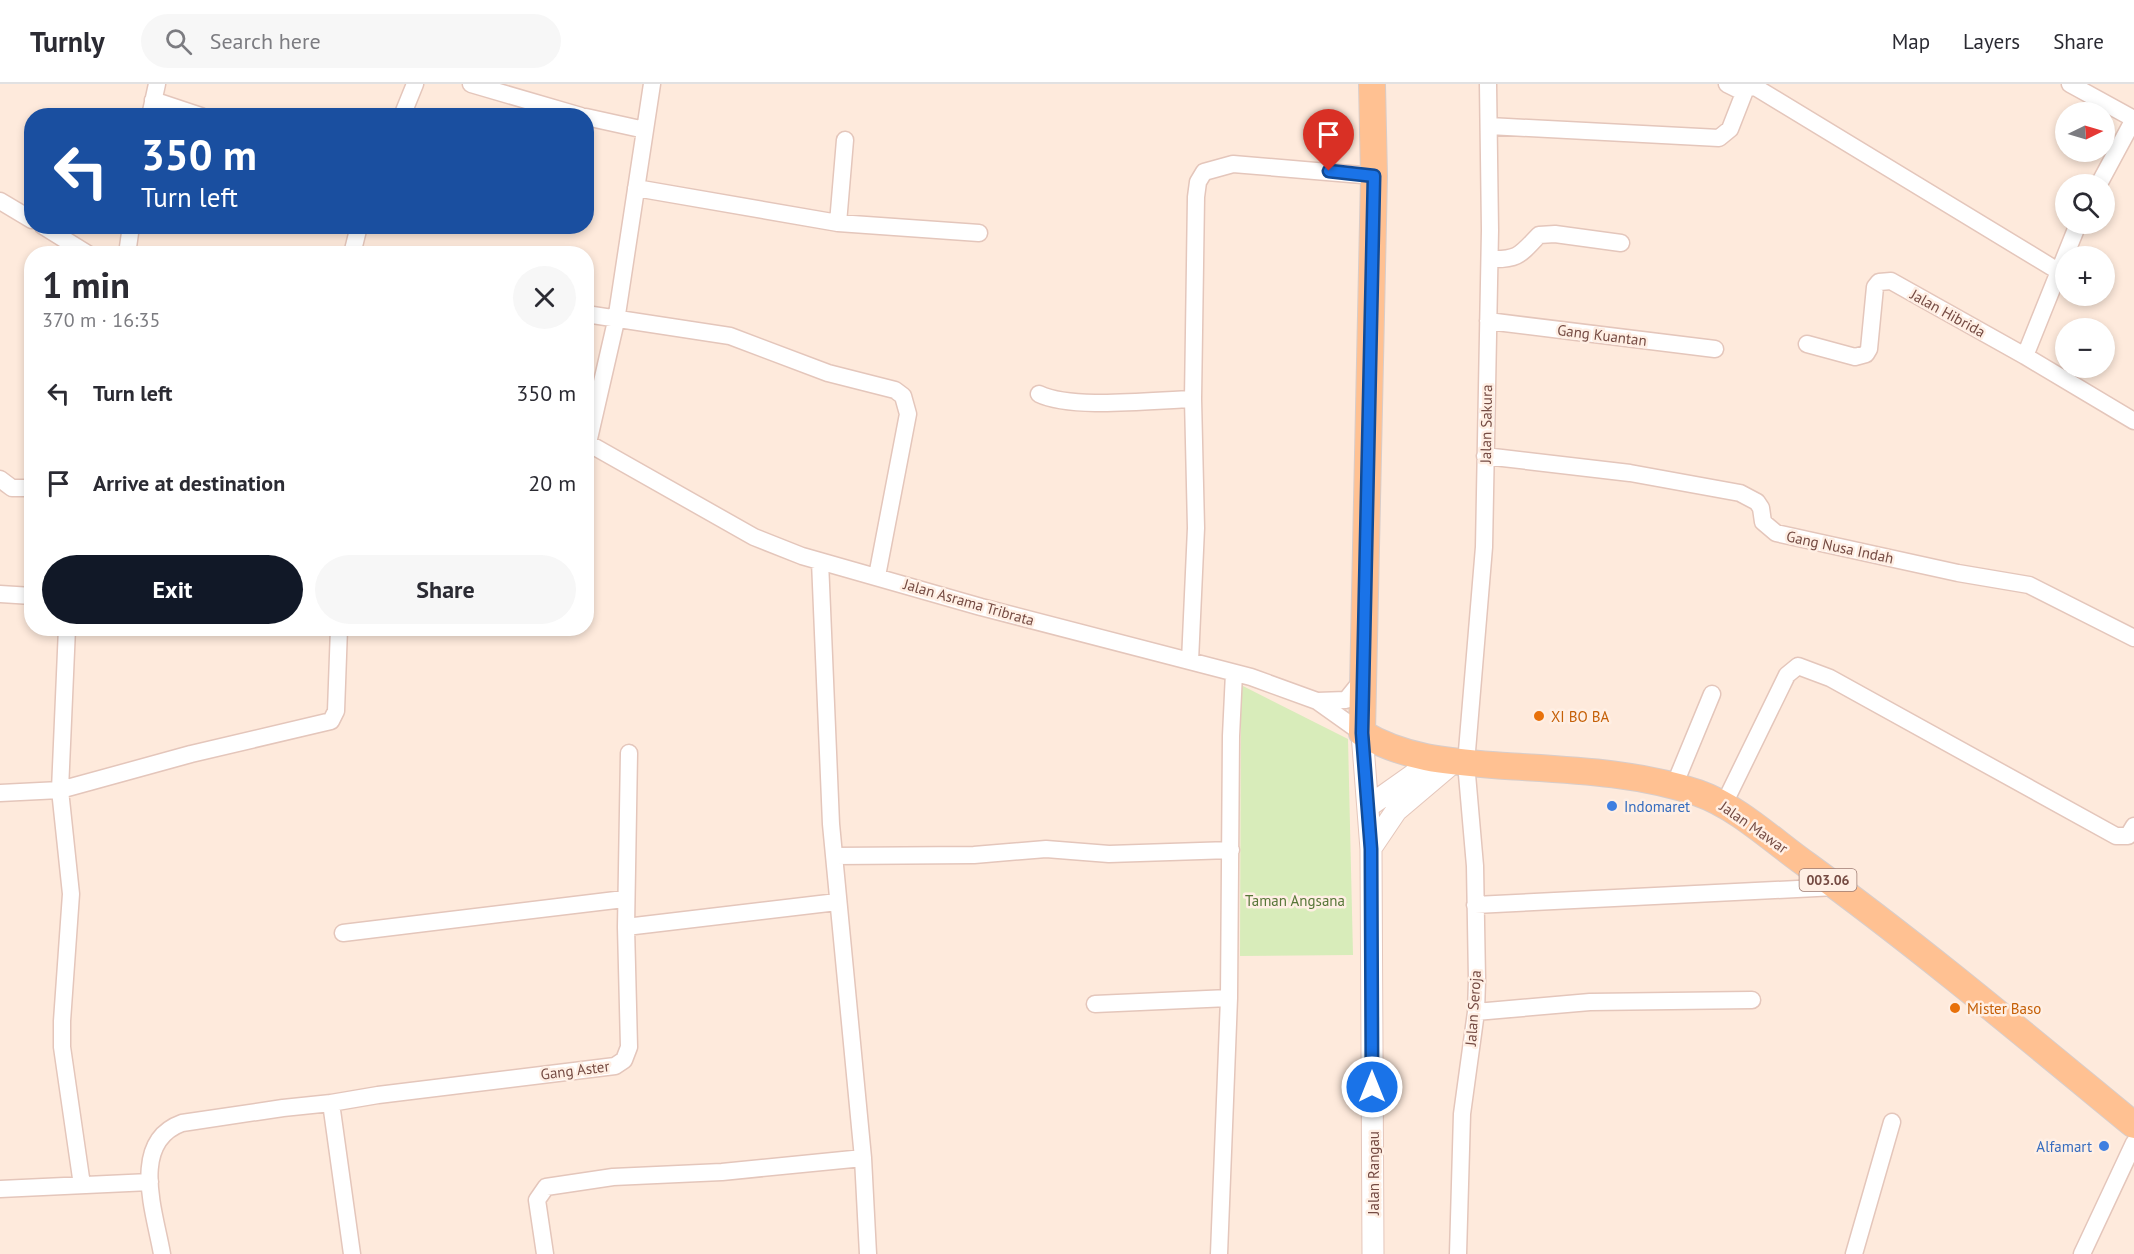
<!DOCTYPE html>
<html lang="en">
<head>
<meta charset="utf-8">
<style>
  body { margin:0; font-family:"PT Sans",sans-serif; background:#f7f7f7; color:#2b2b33; height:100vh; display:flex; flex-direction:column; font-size:22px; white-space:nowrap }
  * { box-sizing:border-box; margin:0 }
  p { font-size:20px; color:#7c7c81 }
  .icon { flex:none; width:33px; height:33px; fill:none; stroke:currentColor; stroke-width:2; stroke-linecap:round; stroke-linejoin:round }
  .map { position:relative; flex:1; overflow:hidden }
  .sheet { position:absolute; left:24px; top:162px; width:570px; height:390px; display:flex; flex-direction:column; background:#fff; border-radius:24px; box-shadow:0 3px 9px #0003 }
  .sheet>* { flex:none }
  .guide { position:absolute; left:24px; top:24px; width:570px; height:126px; border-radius:24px; box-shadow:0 3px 9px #0003; background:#1a4fa0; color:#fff; overflow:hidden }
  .needle { width:39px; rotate:85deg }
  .controls { position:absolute; left:2055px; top:18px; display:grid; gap:12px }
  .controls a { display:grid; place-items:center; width:60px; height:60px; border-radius:50%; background:#fff; box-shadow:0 3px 9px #0003; font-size:30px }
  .pin { position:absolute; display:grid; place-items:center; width:51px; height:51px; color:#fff; margin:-62px -26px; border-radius:50% 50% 50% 0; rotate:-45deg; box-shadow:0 0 6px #0007 }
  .pin .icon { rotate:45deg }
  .me { position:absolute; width:66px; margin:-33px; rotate:0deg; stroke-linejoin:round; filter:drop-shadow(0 0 4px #0008) }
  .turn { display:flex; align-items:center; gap:21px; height:126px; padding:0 18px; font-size:27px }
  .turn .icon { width:78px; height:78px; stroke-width:2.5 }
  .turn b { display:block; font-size:42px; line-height:51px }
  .round { display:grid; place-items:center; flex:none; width:63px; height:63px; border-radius:32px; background:#f7f7f7 }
  .summary { display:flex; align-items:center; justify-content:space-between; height:102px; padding:0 18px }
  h1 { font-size:36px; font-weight:700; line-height:45px }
  .action { display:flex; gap:12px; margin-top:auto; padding:12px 18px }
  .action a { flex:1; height:69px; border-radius:36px; background:#111827; color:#fff; font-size:24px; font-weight:700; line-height:69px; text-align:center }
  .action a+a { background:#f7f7f7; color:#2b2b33 }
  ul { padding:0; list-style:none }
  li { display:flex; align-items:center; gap:18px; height:90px; padding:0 18px }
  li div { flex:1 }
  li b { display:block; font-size:22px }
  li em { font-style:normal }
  header { display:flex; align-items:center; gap:36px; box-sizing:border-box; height:84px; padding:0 30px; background:#fff; border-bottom:2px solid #e1e1e2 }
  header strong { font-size:28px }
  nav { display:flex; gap:33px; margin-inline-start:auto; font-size:21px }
  .search { width:420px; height:54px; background:#f7f7f7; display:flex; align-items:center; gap:15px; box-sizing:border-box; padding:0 21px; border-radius:33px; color:#7c7c81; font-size:22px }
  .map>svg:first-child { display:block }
  .green { fill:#d8ecba }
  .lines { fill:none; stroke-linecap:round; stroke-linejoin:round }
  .minor-casing { stroke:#e4c6bb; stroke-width:19 }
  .tertiary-casing { stroke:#e4c6bb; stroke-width:23 }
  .primary-casing { stroke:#d8cdca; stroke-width:28 }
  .minor { stroke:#fff; stroke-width:16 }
  .tertiary { stroke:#fff; stroke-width:21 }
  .primary { stroke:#ffc192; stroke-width:26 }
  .route-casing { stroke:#114b97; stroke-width:15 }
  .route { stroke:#1a73e8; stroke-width:10 }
  .food-dot { fill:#e8710a; stroke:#ffefe4; stroke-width:2 }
  .shop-dot { fill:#3f7fe0; stroke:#ffefe4; stroke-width:2 }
  .labels { text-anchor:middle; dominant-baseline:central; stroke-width:5; stroke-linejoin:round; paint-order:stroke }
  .shield { fill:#ffefe4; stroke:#9e7c73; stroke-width:1.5 }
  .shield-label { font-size:14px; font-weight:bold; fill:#754b43 }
  .street-label { font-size:15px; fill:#754b43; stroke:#ffefe4 }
  .food-label { font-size:15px; fill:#c56008; stroke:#ffefe4; text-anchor:start }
  .shop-label { font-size:15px; fill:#366cbe; stroke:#ffefe4; text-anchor:start }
  .park-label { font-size:15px; fill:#577638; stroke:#ffefe4 }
</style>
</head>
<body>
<header>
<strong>Turnly</strong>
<div class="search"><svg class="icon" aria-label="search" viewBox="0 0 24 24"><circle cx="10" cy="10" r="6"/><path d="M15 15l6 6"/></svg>Search here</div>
<nav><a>Map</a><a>Layers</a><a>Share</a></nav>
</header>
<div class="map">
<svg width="2134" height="1170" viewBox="0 0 2134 1170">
  <rect width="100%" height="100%" fill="#feeadc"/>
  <path class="green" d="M1241 601 1348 655 1353 871 1240 872Z"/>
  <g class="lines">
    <g class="minor-casing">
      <path id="minor" d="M471 0 581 32
        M1727 0 1743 8
        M2070 0 2134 35
        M153 16 201 32
        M150 32 157 0
        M402 32 415 0
        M586 33 645 46
        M1489 42 1719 54 1730 45 1746 4 1755 3 2058 187
        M2099 100 2134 35
        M636 104 838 139 845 56
        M0 117 32 136
        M838 139 979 149
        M43 142 88 170
        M127 170 131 142
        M352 170 359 142
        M1490 175C1518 176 1520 171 1539 151L1555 150 1621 159
        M586 230 730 252 828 289 895 306 903 312 908 330 877 492
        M1488 237 1715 265
        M1807 260 1855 273 1866 270 1869 265 1875 203 1879 198 1891 197 2025 272 2134 337
        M2025 272 2078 140
        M1039 310C1072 326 1155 316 1193 315L1196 444 1190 577
        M1193 315 1196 113 1198 98 1204 88 1233 80 1374 92
        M586 358 754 453 802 472 981 523 1251 593 1317 617 1362 649
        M588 359 616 237 652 0
        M1485 372 1630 389 1740 409 1757 418 1761 424 1763 438 1776 449 1958 489 2029 501 2134 554
        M0 395 12 404H32
        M820 477 831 740 863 1074 868 1170
        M0 510 32 512
        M67 544 60 706 71 810 62 937V963L82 1101
        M1317 617 1346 616 1363 595
        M1674 702 1712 610
        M0 709 60 706 191 670 331 637 336 627 339 544
        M1724 720 1787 591 1798 582 1830 594 2116 752H2128L2134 742
        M834 772 974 771 1046 765 1109 770 1231 766
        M1475 821 1836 803
        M626 843 629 669
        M343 849 624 815
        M1095 920 1229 914
        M1476 928 1590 918 1752 916
        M0 1105 150 1098
        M162 1170C155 1129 129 1058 182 1039L283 1024 331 1019
        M352 1170 331 1019 378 1011 615 982 624 976 629 963 626 843 837 818
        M545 1170 537 1116 546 1103 613 1093 722 1088 863 1074
        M1219 1170 1229 914 1231 652 1234 589
        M1458 1170 1462 1030 1476 928 1477 896 1475 782 1466 679 1484 463 1490 146 1488 0
        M1854 1170 1892 1038
        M2082 1170 2134 1059"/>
    </g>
    <g class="tertiary-casing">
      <path id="tertiary" d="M1362 649 1371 765 1373 1170
        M1369 722 1437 674
        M1371 764 1396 727 1455 677"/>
    </g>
    <g class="primary-casing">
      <path id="primary" d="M1372 0 1374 92 1362 649C1406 676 1455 678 1506 682 1569 686 1637 688 1698 709 1738 723 1773 757 1807 781 1920 863 2027 953 2134 1041"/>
    </g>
    <use href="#minor" class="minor"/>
    <use href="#tertiary" class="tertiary"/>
    <use href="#primary" class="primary"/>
  </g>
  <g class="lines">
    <g class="route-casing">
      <path id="route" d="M1329 87 1374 92 1362 649 1371 765 1372 1003"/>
    </g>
    <use href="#route" class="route"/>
  </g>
  <g class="food-dot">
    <circle cx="1539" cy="632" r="6"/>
    <circle cx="1955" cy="924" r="6"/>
  </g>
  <g class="shop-dot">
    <circle cx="1612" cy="722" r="6"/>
    <circle cx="2104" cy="1062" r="6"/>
  </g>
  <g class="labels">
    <rect class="shield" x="1799.5" y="785" width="57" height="22" rx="4.5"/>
    <g class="shield-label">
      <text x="1828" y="796">003.06</text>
    </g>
    <g class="street-label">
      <text transform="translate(1948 229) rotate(29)">Jalan Hibrida</text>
      <text transform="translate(1602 251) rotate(7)">Gang Kuantan</text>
      <text transform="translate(1486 340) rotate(-89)">Jalan Sakura</text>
      <text transform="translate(1840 463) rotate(12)">Gang Nusa Indah</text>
      <text transform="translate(969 518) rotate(16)">Jalan Asrama Tribrata</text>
      <text transform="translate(1754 743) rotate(35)">Jalan Mawar</text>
      <text transform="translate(1473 924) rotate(-86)">Jalan Seroja</text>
      <text transform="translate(575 986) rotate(-7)">Gang Aster</text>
      <text transform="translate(1373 1089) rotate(-90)">Jalan Rangau</text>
    </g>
    <g class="food-label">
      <text x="1551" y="632">XI BO BA</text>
      <text x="1967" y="924">Mister Baso</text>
    </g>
    <g class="shop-label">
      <text x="1624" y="722">Indomaret</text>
      <text x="2092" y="1062" text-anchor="end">Alfamart</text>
    </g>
    <g class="park-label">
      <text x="1295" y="816">Taman Angsana</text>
    </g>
  </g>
</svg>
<div class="controls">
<a><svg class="needle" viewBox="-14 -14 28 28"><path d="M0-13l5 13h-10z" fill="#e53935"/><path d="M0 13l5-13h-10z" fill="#7c7c81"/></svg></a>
<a><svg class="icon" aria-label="search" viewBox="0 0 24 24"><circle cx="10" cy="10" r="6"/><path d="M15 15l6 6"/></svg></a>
<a>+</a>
<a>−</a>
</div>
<div class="pin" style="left:1329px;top:87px;background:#d93025"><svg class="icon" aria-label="arrive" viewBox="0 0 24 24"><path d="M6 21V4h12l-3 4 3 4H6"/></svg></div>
<svg class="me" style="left:1372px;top:1003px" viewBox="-20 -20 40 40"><circle r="17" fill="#1a73e8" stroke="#fff" stroke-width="3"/><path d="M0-11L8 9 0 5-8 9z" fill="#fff"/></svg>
<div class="guide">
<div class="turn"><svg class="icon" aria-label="left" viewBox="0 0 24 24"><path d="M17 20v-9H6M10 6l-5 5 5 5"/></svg><div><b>350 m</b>Turn left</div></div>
</div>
<section class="sheet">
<div class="summary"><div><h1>1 min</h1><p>370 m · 16:35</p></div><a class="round"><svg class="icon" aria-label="close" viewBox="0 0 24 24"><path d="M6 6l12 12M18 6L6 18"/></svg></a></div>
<ul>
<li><svg class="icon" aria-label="left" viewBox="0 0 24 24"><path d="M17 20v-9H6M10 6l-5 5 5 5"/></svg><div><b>Turn left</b></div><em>350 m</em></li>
<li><svg class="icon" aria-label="arrive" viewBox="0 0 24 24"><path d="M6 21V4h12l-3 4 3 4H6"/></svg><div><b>Arrive at destination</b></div><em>20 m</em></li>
</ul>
<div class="action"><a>Exit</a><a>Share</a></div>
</section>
</div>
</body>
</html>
